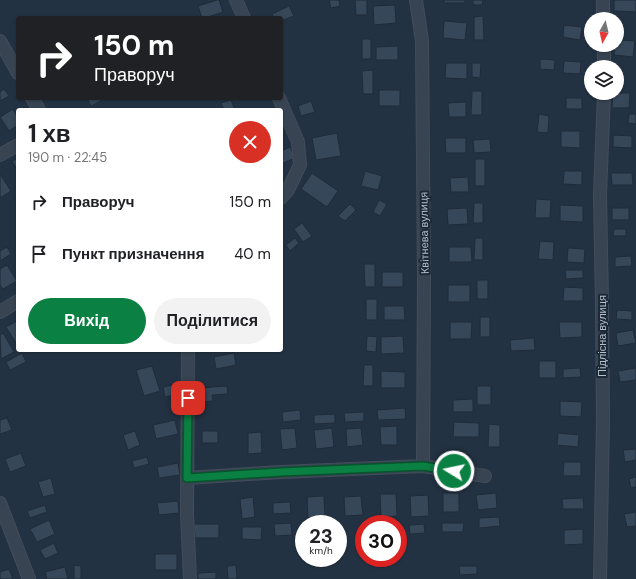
<!DOCTYPE html>
<html lang="uk">
<head>
<meta charset="utf-8">
<style>
  body { margin:0; font-family:"DM Sans",sans-serif; background:#f2f2f2; color:#202124; height:100vh; display:flex; flex-direction:column; font-size:15px; white-space:nowrap }
  * { box-sizing:border-box; margin:0 }
  p { font-size:13px; color:#757577 }
  .icon { flex:none; width:22px; height:22px; fill:none; stroke:currentColor; stroke-width:2; stroke-linecap:round; stroke-linejoin:round }
  .map { position:relative; flex:1; overflow:hidden }
  .side { position:absolute; left:16px; top:108px; width:267px; height:244px; display:flex; flex-direction:column; background:#fff; border-radius:4px; box-shadow:0 1px 3px #0004 }
  .side>* { flex:none }
  .banner { position:absolute; left:16px; top:16px; width:267px; height:84px; border-radius:4px; box-shadow:0 1px 3px #0004; background:#202124; color:#fff; overflow:hidden }
  .needle { width:26px; rotate:188deg }
  .buttons { position:absolute; left:584px; top:12px; display:grid; gap:8px }
  .buttons a { display:grid; place-items:center; width:40px; height:40px; border-radius:50%; background:#fff; box-shadow:0 1px 3px #0004; font-size:20px }
  .speed { position:absolute; left:295px; top:515px; display:flex; gap:8px; font-size:20px; font-weight:700; text-align:center }
  .speed>* { display:grid; place-content:center; width:52px; height:52px; border-radius:50%; background:#fff; box-shadow:0 1px 3px #0004; line-height:1 }
  .speed small { font-size:10px; font-weight:400 }
  .speed .limit { border:6px solid #d22; background:#fff; color:#111 }
  .pin { position:absolute; display:grid; place-items:center; width:34px; height:34px; color:#fff; margin:-17px; border-radius:8px; box-shadow:0 2px 6px #0006 }
  .me { position:absolute; width:44px; margin:-22px; rotate:280deg; stroke-linejoin:round; filter:drop-shadow(0 0 3px #0008) }
  .turn { display:flex; align-items:center; gap:14px; height:84px; padding:0 12px; font-size:18px }
  .turn .icon { width:52px; height:52px; stroke-width:2.5 }
  .turn b { display:block; font-size:28px; line-height:34px }
  .round { display:grid; place-items:center; flex:none; width:42px; height:42px; border-radius:21px; background:#f2f2f2 }
  .overview { display:flex; align-items:center; justify-content:space-between; height:68px; padding:0 12px }
  h1 { font-size:24px; font-weight:700; line-height:30px }
  .cta { display:flex; gap:8px; margin-top:auto; padding:8px 12px }
  .cta a { flex:1; height:46px; border-radius:24px; background:#0b8043; color:#fff; font-size:16px; font-weight:700; line-height:46px; text-align:center }
  .cta a+a { background:#f2f2f2; color:#202124 }
  ul { padding:0; list-style:none }
  li { display:flex; align-items:center; gap:12px; height:52px; padding:0 12px }
  li div { flex:1 }
  li b { display:block; font-size:15px }
  li em { font-style:normal }
  .map>svg:first-child { display:block }
  .building { fill:#354759; stroke:#1f2b39 }
  .lines { fill:none; stroke-linecap:round; stroke-linejoin:round }
  .minor-casing { stroke:#424d5b; stroke-width:14 }
  .minor { stroke:#384452; stroke-width:12 }
  .route-casing { stroke:#07532c; stroke-width:10 }
  .route { stroke:#0b8043; stroke-width:7 }
  .labels { text-anchor:middle; dominant-baseline:central; stroke-width:4; stroke-linejoin:round; paint-order:stroke }
  .street-label { font-size:11px; fill:#b5bfcc; stroke:#1c2937 }
</style>
</head>
<body>
<div class="map">
<svg width="636" height="579" viewBox="0 0 636 579">
  <rect width="100%" height="100%" fill="#233243"/>
  <path class="building" d="M217 0H219L223 12 205 18H202L198 6Z
    M329 0H339L340 6 331 8Z
    M355 0H367V15H356Z
    M444 0H465V3H444Z
    M473 0H483L482 5H473Z
    M614 0H636V12L614 11Z
    M395 5 396 23 374 25 373 6Z
    M289 6 294 16 281 21V18H274L272 14Z
    M483 16 484 40H474V17Z
    M444 21 467 23 465 40 443 38Z
    M564 25 582 27 580 40 563 37Z
    M362 39H371V59H362Z
    M621 40 635 41 633 57 614 55 615 45H620Z
    M398 46V60H376V47Z
    M540 59 555 60 554 70 540 69Z
    M564 61 581 62 580 74 563 73Z
    M446 63H467V79L445 78Z
    M472 63H481L480 78 472 77Z
    M373 70V94H363L362 71Z
    M4 89 9 96 0 101V92Z
    M379 90H400V106H379Z
    M472 91H482V115H471Z
    M613 93H630L629 108H612Z
    M87 98H99L101 101 91 106Z
    M566 98H582V109H566Z
    M231 100 235 110H224L221 103Z
    M311 101 315 112 301 116 298 106Z
    M466 102V117H449L448 103Z
    M13 109 18 118V125L9 131 0 117Z
    M539 114 549 116 548 133 537 132Z
    M629 114H636V124L628 123Z
    M561 131H580V148L561 147Z
    M337 133 341 156 316 160 312 138Z
    M613 135 632 136V148L613 147Z
    M445 138H466V153H446Z
    M490 139 491 152 474 153 473 140Z
    M290 147 295 158 281 164V151Z
    M18 158V171L12 161Z
    M475 159H485V186H475Z
    M365 171 382 176 378 190 361 186Z
    M564 171H582V185L563 184Z
    M312 173 338 191 327 207 301 189Z
    M611 173H632L633 185H612Z
    M0 174 11 191 0 198Z
    M468 177 469 192H451L450 178Z
    M536 199 551 200 550 218H535Z
    M379 200 387 204 380 216 373 212Z
    M474 203H483V223H473Z
    M350 204 356 210 345 221 338 216Z
    M560 205 583 206V222L560 221Z
    M467 208 468 224 448 225 447 209Z
    M612 208H629V220H612Z
    M302 223 312 236 303 242 294 229Z
    M614 229H626V236H613Z
    M295 238 299 243 290 251 286 245Z
    M475 238H483V260H474Z
    M540 241 554 242 553 260 538 259Z
    M7 247 11 254 0 261V251Z
    M449 247H471L472 262H449Z
    M568 248 585 249 584 263 567 262Z
    M631 256 632 266 615 267V257Z
    M364 264H375V287H365Z
    M7 265 17 281 3 289 0 285V269Z
    M565 270H583V278L566 279Z
    M382 272H403V287H382Z
    M477 280H488V299H477Z
    M448 285H470V302H448Z
    M564 287 583 288V301H563Z
    M366 299H377V320H366Z
    M384 306H404L405 320H384Z
    M617 310 632 311V320L616 319Z
    M480 317H490V337H480Z
    M17 321 18 323V342L16 343 6 327Z
    M450 322H472L471 339H450Z
    M559 322H582V337L560 338Z
    M633 330 636 343 618 346 616 333Z
    M3 333 14 352 1 359 0 335Z
    M367 336 377 337 376 352 366 351Z
    M403 336 404 353 381 354V337Z
    M534 338 535 350 511 351 510 340Z
    M22 353 26 362 10 370 6 362Z
    M234 353 236 365 216 369 214 357Z
    M539 361H556V378H539Z
    M364 365H373V386H363Z
    M152 366 160 391 144 396 136 370Z
    M580 368 581 377 563 378V369Z
    M636 368V380L620 382 618 371Z
    M381 371 405 372V388H381Z
    M177 384 179 394 165 397 163 387Z
    M227 386 228 394 212 395 213 401 200 402 199 388Z
    M477 386H491V405H477Z
    M473 399V412H453V400Z
    M560 401 582 402 581 417 560 416Z
    M405 408 406 419 378 420 377 410Z
    M300 410 301 420 283 422 282 412Z
    M364 412V421L345 422 344 413Z
    M335 414V423L314 424V415Z
    M7 418 12 430 0 434V420Z
    M175 420 178 434 156 439 153 425Z
    M454 422 479 423V437H453Z
    M489 424 500 425V447H488Z
    M397 426V445H381L380 427Z
    M295 428 297 448 282 450 280 429Z
    M332 428 334 447 316 449 314 430Z
    M361 428 363 445 347 447 346 429Z
    M135 431 140 445 128 450 123 435Z
    M202 431H218V443H202Z
    M261 432 262 453 248 454V433Z
    M558 433 579 435 578 447 557 445Z
    M636 449V460L625 462 623 450Z
    M21 453 26 466 10 472 5 459Z
    M147 457 149 464 134 468 132 461Z
    M564 462H581V476H563Z
    M178 463 180 475 159 478 157 467Z
    M636 477V487L631 488 629 479Z
    M51 478 55 494 43 497 38 482Z
    M443 493H459V512H443Z
    M496 493 497 508 478 510 476 495Z
    M380 494H396L397 516 381 517Z
    M428 495 429 516 411 517 410 496Z
    M324 496 325 518H308L307 497Z
    M361 496 363 515 345 516 344 497Z
    M253 497 255 517 242 519 240 499Z
    M583 498 584 509H563L562 499Z
    M178 501 179 513 159 515 157 503Z
    M290 502 291 513 273 514V503Z
    M45 505 47 512 30 518 27 511Z
    M636 512V526L627 527 624 514Z
    M499 517 500 526 479 528V518Z
    M49 520 55 534 37 542 30 529Z
    M397 521 398 524H380V522Z
    M291 523 292 535 275 536 274 524Z
    M442 523H464L463 532H442Z
    M194 524H219V538H195Z
    M424 524 425 533 410 534 409 525Z
    M242 527H262L261 540 242 539Z
    M583 529V544L564 545V530Z
    M362 531H364V545L363 546Z
    M54 543 58 553 45 559 40 550Z
    M155 554H177V570H155Z
    M74 565 81 566V579H74Z
    M236 565 237 579H228L227 566Z
    M459 566H477V574L460 575Z
    M65 567 68 579H47L45 572Z
    M9 569 13 579H0V572Z
    M216 572V579H198V573Z"/>
  <g class="lines">
    <g class="minor-casing">
      <path id="minor" d="M236 0 244 18
        M416 0 422 41 424 277 423 466
        M603 0V19
        M0 41 18 73
        M604 45V67
        M32 98 39 110
        M279 98 298 142 300 165 288 190 281 198
        M0 155 18 145
        M0 312 18 301
        M188 350 187 513 190 579
        M187 478 281 472 423 466 485 476
        M0 503 29 579
        M600 579 603 421 602 305 600 194 604 93"/>
    </g>
    <use href="#minor" class="minor"/>
  </g>
  <g class="lines">
    <g class="route-casing">
      <path id="route" d="M188 398 187 478 281 472 423 466 454 471"/>
    </g>
    <use href="#route" class="route"/>
  </g>
  <g class="labels">
    <g class="street-label">
      <text transform="translate(424 233) rotate(-91)">Квітнева вулиця</text>
      <text transform="translate(602 336) rotate(-90)">Підлісна вулиця</text>
    </g>
  </g>
</svg>
<div class="buttons">
<a><svg class="needle" viewBox="-14 -14 28 28"><path d="M0-13l5 13h-10z" fill="#e53935"/><path d="M0 13l5-13h-10z" fill="#757577"/></svg></a>
<a><svg class="icon" aria-label="layers" viewBox="0 0 24 24"><path d="M12 4l9 5-9 5-9-5zM3 14l9 5 9-5"/></svg></a>
</div>
<div class="speed"><div>23<small>km/h</small></div><div class="limit">30</div></div>
<div class="pin" style="left:188px;top:398px;background:#d93025"><svg class="icon" aria-label="arrive" viewBox="0 0 24 24"><path d="M6 21V4h12l-3 4 3 4H6"/></svg></div>
<svg class="me" style="left:454px;top:471px" viewBox="-20 -20 40 40"><circle r="17" fill="#0b8043" stroke="#fff" stroke-width="3"/><path d="M0-11L8 9 0 5-8 9z" fill="#fff"/></svg>
<div class="banner">
<div class="turn"><svg class="icon" aria-label="right" viewBox="0 0 24 24"><path d="M7 20v-9h11M14 6l5 5-5 5"/></svg><div><b>150 m</b>Праворуч</div></div>
</div>
<section class="side">
<div class="overview"><div><h1>1 хв</h1><p>190 m · 22:45</p></div><a class="round" style="background:#d93025;color:#fff"><svg class="icon" aria-label="close" viewBox="0 0 24 24"><path d="M6 6l12 12M18 6L6 18"/></svg></a></div>
<ul>
<li><svg class="icon" aria-label="right" viewBox="0 0 24 24"><path d="M7 20v-9h11M14 6l5 5-5 5"/></svg><div><b>Праворуч</b></div><em>150 m</em></li>
<li><svg class="icon" aria-label="arrive" viewBox="0 0 24 24"><path d="M6 21V4h12l-3 4 3 4H6"/></svg><div><b>Пункт призначення</b></div><em>40 m</em></li>
</ul>
<div class="cta"><a>Вихід</a><a>Поділитися</a></div>
</section>
</div>
</body>
</html>
